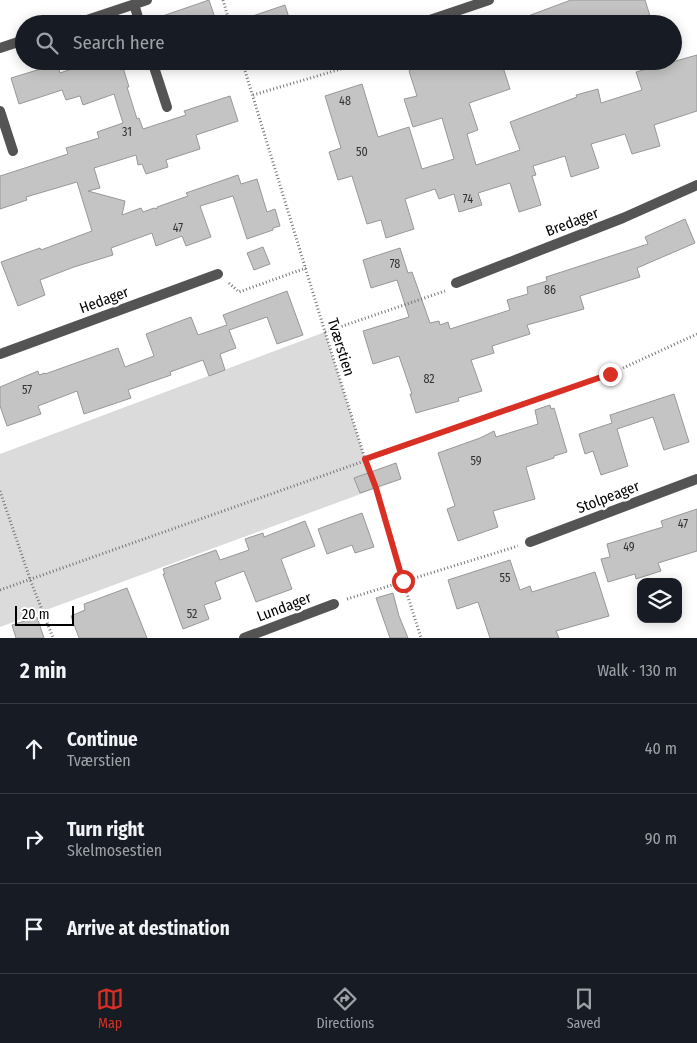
<!DOCTYPE html>
<html lang="en">
<head>
<meta charset="utf-8">
<style>
	:root { --surface:#171b24; --page:#20242c; --text:#f1f3f6; --muted:#9ea1a6; --line:#363941; --accent:#d93025 }
	body { margin:0; font-family:"Fira Sans Condensed",sans-serif; background:var(--page); color:var(--text) }
	.controls { position:absolute; right:15px; bottom:15px; display:grid; overflow:hidden; border-radius:10px; box-shadow:0 2px 12px #0003 }
	.controls button { width:45px; height:45px; display:grid; place-items:center; padding:0; border:0; border-bottom:1px solid var(--line); background:var(--surface); color:var(--text); font:25px sans-serif }
	.scale { position:absolute; left:15px; bottom:12px; width:59px; box-sizing:border-box; padding-left:5px; border:2px solid #000; border-top:0; font-size:14px; line-height:18px; white-space:nowrap; color:#000; -webkit-text-stroke:4px #fff; paint-order:stroke }
	.stop { position:absolute; width:15px; height:15px; margin:-11px; border:4px solid #d93025; border-radius:50%; background:#fff }
	.stop.end { background:#d93025; border-color:#fff; box-shadow:0 1px 5px #0008 }
	.list { margin:0; padding:0; list-style:none }
	h2 { display:flex; justify-content:space-between; align-items:center; height:65px; margin:0; padding:0 20px; font-size:21px }
	h2 small { font-size:16px; font-weight:400; color:var(--muted) }
	.list li { display:grid; grid-template-columns:32px 1fr auto; gap:15px; align-items:center; box-sizing:border-box; height:90px; padding:0 20px; border-top:1px solid var(--line) }
	.list b { display:block; font-size:19px; white-space:nowrap }
	.list p { margin:0; font-size:16px; white-space:nowrap; color:var(--muted) }
	.list em { font-size:16px; font-style:normal; color:var(--muted) }
	.icon { flex:none; width:28px; height:28px; fill:none; stroke:currentColor; stroke-width:2; stroke-linecap:round; stroke-linejoin:round }
	.map { position:relative; flex:none; width:697px; height:638px; overflow:hidden }
	.search { position:absolute; background:var(--surface); box-shadow:0 2px 12px #0003; left:15px; right:15px; top:15px; height:55px; display:flex; align-items:center; gap:12px; box-sizing:border-box; padding:0 18px; border-radius:28px; color:var(--muted); font-size:19px }
	.sheet { height:335px; background:var(--surface) }
	nav { display:flex; justify-content:space-around; align-items:center; box-sizing:border-box; height:70px; border-top:1px solid var(--line); background:var(--surface); font-size:14px; color:var(--muted) }
	nav a { display:grid; justify-items:center; gap:2px }
	nav .on { color:var(--accent) }
	.map>svg:first-child { display:block }
	.green { fill:#dbdbdb }
	.building { fill:#c4c4c4; stroke:#989898 }
	.lines { fill:none; stroke-linecap:round; stroke-linejoin:round }
	.path { stroke:#767676; stroke-width:3; stroke-dasharray:1 2.5; stroke-linecap:butt }
	.minor { stroke:#545454; stroke-width:10 }
	.route { stroke:#d93025; stroke-width:6 }
	.labels { text-anchor:middle; dominant-baseline:central; stroke-width:5; stroke-linejoin:round; paint-order:stroke }
	.number-label { font-size:12px; fill:#313131 }
	.street-label { font-size:15px; fill:#000; stroke:#fff }
</style>
</head>
<body>
<div class="map">
<svg width="697" height="638" viewBox="0 0 697 638">
	<rect width="100%" height="100%" fill="#fff"/>
	<path class="green" d="M325 332 365 459 377 488 0 627V454Z"/>
	<path class="building" d="M209 0 217 24H152L151 20Z
		M571 0H645L650 16 625 24H512V22Z
		M285 5 291 24H238V21Z
		M697 55V111L654 125 660 146 632 154 625 134 591 144 599 168 571 177 565 156 533 166 536 175 532 176 541 205 519 212 510 183 478 193 482 205 459 212 454 194 439 199 435 189 405 199 414 229 386 238 381 220 367 224 352 176 338 180 329 152 341 148 325 96 362 84 378 137 409 127 422 169 454 159 442 118 413 127 404 99 417 96 409 71 411 70 408 61H501L510 89 469 103 478 130 467 134 476 165 520 150 510 122 577 97 576 95 598 89 601 103 642 90 636 72Z
		M95 61H121L129 87H127L137 119 139 118 143 129 186 115 184 111 230 96 238 121 196 135 200 149 166 160 168 167 146 174 142 164 138 165 136 155 94 168 100 188 88 191 125 201 122 215 141 208 143 212 154 208 157 209V207L188 196 186 193 238 175 241 184 257 179 267 212 275 209 280 226 273 228V230L247 239 233 196 200 206 211 237 186 246 182 236 156 246 152 233 111 248 113 255 74 267 40 280 45 295 18 306 1 262 40 248 41 250 92 231 77 182 26 197 27 200 0 209V176L68 154 66 148 99 138 97 132 123 123 114 94 83 105 80 96 66 100 62 90 19 104 11 78 57 64 60 73Z
		M685 219 695 243 637 268 640 277 580 296 584 309 527 325 530 334 492 346 494 353 471 360 482 391 458 398 459 401 416 413 410 394H412L399 356 373 364 363 331 409 317 397 280 371 288 363 260 400 248 408 273 412 272 430 323 439 321 440 325 448 322 450 329 510 310 507 300 528 294 527 287 547 281 546 277 648 244 645 237Z
		M263 247 270 264 254 270 247 253Z
		M287 291 303 335 277 344 267 317 229 330 236 348 220 354 225 370 209 376 203 360 170 372 171 375 128 390 131 398 84 414 77 391 38 406 41 414 7 426 0 406V387L38 371 39 375 45 373V374L118 348 125 367 154 356 146 334 191 317 198 335 227 325 223 315Z
		M674 394 689 442 664 450 653 417 617 429 628 466 601 475 593 451 585 454 579 434 612 423 610 415Z
		M550 405 551 409 554 408 567 452 554 456V458L526 467 535 499 493 511 498 527 458 541 447 509 455 506 438 453 480 438 494 431 496 437 538 424 535 410Z
		M396 463 401 479 360 493 354 478Z
		M697 509V551L658 563 661 571 636 579 635 574 608 582 601 559 610 557 607 544 663 527 661 521Z
		M362 513 374 547 355 553 352 545 327 554 318 529Z
		M305 521 315 546 281 559 292 589 256 602 244 571 215 582 221 599 204 605 209 619 183 629 163 574H165L163 569 216 550 220 560 249 550 245 539 263 533 264 537Z
		M510 560 520 590 530 586 532 592 595 572 609 616 556 631 559 638H490L478 602 457 609 448 580Z
		M127 588 147 638H79L71 616 85 610 84 604Z
		M393 593 399 616 408 638H390L376 598Z
		M37 617 44 638H16L12 625Z"/>
	<g class="lines">
		<path class="path" d="M223 0 230 24
			M242 61 325 332 365 459 377 488 403 581 421 638
			M253 95 368 61
			M229 283 239 292 306 268
			M325 332 445 291
			M0 491 30 579 53 638
			M0 590 610 374 697 334
			M347 599 518 546"/>
		<path class="minor" d="M134 4 140 24
			M75 24 147 0
			M418 24 489 0
			M0 48 24 40
			M152 61 167 107
			M0 111 13 151
			M456 283 623 218 697 185
			M0 354 218 274
			M530 542 697 479
			M244 638 334 604"/>
	</g>
	<g class="lines">
		<path class="route" d="M403 581 376 488 365 459 610 374"/>
	</g>
	<g class="labels">
		<g class="number-label">
			<text x="345" y="101">48</text>
			<text x="127" y="132">31</text>
			<text x="362" y="152">50</text>
			<text x="468" y="199">74</text>
			<text x="178" y="228">47</text>
			<text x="395" y="264">78</text>
			<text x="550" y="290">86</text>
			<text x="429" y="379">82</text>
			<text x="27" y="390">57</text>
			<text x="476" y="461">59</text>
			<text x="683" y="524">47</text>
			<text x="629" y="547">49</text>
			<text x="505" y="578">55</text>
			<text x="192" y="614">52</text>
		</g>
		<g class="street-label">
			<text transform="translate(572 222) rotate(-21)">Bredager</text>
			<text transform="translate(104 300) rotate(-20)">Hedager</text>
			<text transform="translate(341 347) rotate(73)">Tværstien</text>
			<text transform="translate(608 497) rotate(-21)">Stolpeager</text>
			<text transform="translate(284 607) rotate(-21)">Lundager</text>
		</g>
	</g>
</svg>
<div class="controls">
<button><svg class="icon" aria-label="layers" viewBox="0 0 24 24"><path d="M12 4l9 5-9 5-9-5zM3 14l9 5 9-5"/></svg></button>
</div>
<div class="scale">20 m</div>
<div class="stop" style="left:403px;top:581px"></div>
<div class="stop end" style="left:610px;top:374px"></div>
<div class="search"><svg class="icon" aria-label="search" viewBox="0 0 24 24"><circle cx="10" cy="10" r="6"/><path d="M15 15l6 6"/></svg>Search here</div>
</div>
<section class="sheet">
<h2>2 min<small>Walk · 130 m</small></h2>
<ul class="list">
<li><svg class="icon" aria-label="ahead" viewBox="0 0 24 24"><path d="M12 20V5M6 11l6-6 6 6"/></svg><div><b>Continue</b><p>Tværstien</p></div><em>40 m</em></li>
<li><svg class="icon" aria-label="right" viewBox="0 0 24 24"><path d="M7 20v-9h11M14 6l5 5-5 5"/></svg><div><b>Turn right</b><p>Skelmosestien</p></div><em>90 m</em></li>
<li><svg class="icon" aria-label="arrive" viewBox="0 0 24 24"><path d="M6 21V4h12l-3 4 3 4H6"/></svg><div><b>Arrive at destination</b></div></li>
</ul>
</section>
<nav>
<a class="on"><svg class="icon" aria-label="map" viewBox="0 0 24 24"><path d="M3 6l6-2 6 2 6-2v14l-6 2-6-2-6 2zM9 4v14M15 6v14"/></svg>Map</a>
<a><svg class="icon" aria-label="directions" viewBox="0 0 24 24"><path d="M12 3l9 9-9 9-9-9zM9 14v-3h6M13 9l2 2-2 2"/></svg>Directions</a>
<a><svg class="icon" aria-label="saved" viewBox="0 0 24 24"><path d="M7 4h10v16l-5-4-5 4z"/></svg>Saved</a>
</nav>
</body>
</html>
